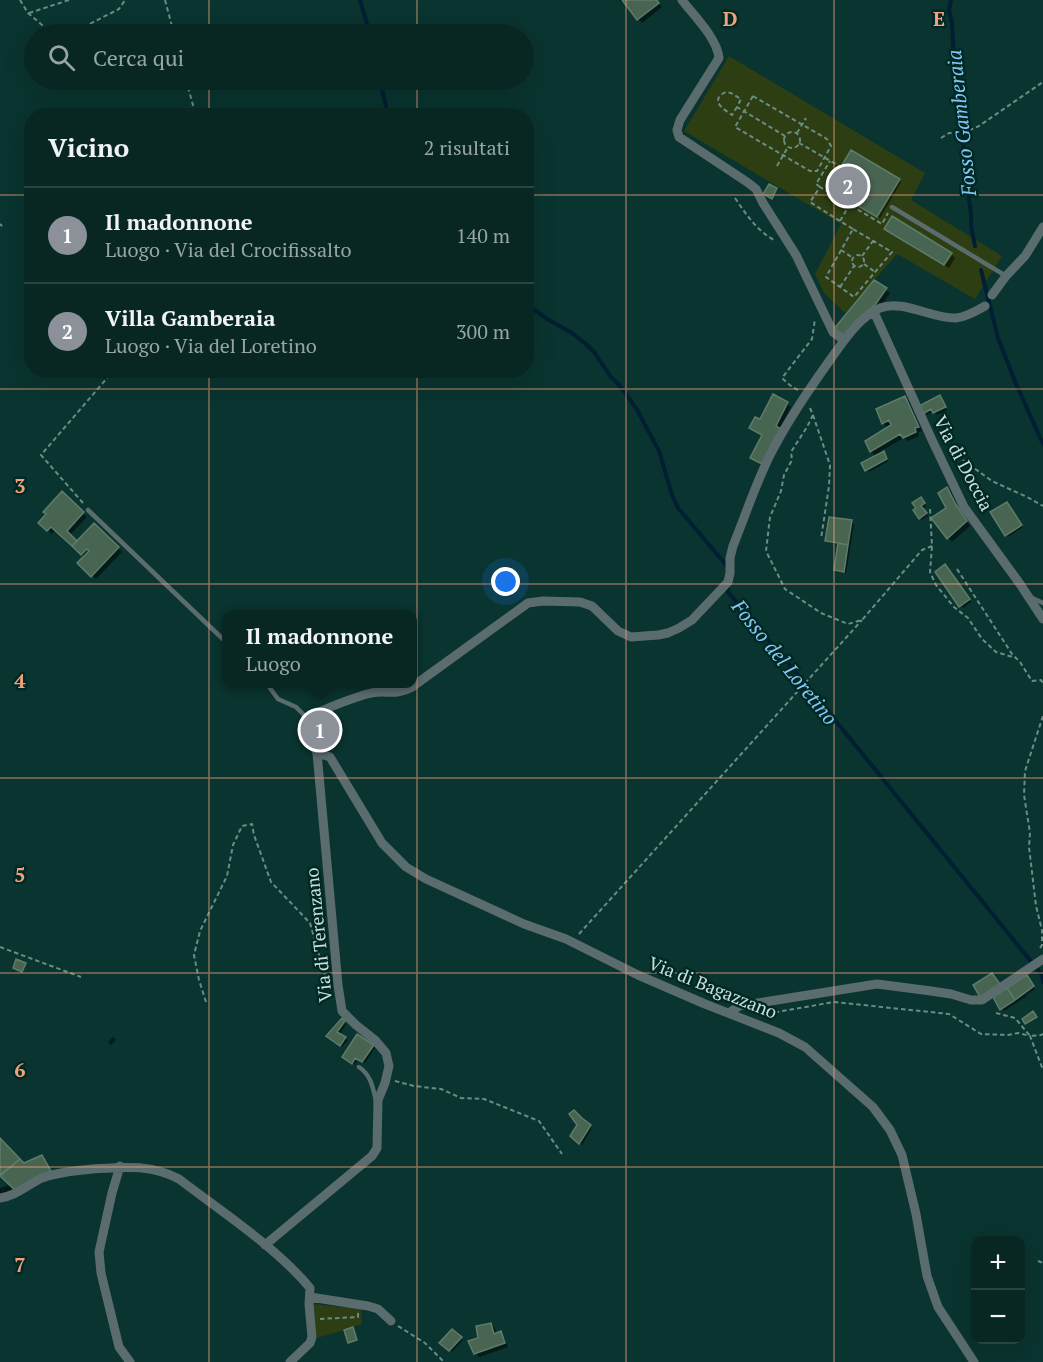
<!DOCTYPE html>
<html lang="it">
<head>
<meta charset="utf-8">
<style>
	:root { --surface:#082723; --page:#163330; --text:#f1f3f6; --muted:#98a5a6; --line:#294441; --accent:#8c9099 }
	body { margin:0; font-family:"PT Serif",serif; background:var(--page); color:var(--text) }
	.controls { position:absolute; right:18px; bottom:18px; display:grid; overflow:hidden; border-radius:12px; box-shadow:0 6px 24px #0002 }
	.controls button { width:54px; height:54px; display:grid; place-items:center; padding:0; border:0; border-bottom:2px solid var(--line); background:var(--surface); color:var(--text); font:30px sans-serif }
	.you { position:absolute; left:506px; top:582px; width:21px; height:21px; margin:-15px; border:4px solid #fff; border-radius:50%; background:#1a73e8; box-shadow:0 0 0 9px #1a73e833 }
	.badge { display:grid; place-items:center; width:39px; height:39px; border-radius:50%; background:var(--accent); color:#fff; font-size:20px; font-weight:700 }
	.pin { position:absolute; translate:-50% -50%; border:3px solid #fff; box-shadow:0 2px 6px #0006 }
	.popup { position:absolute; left:222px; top:610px; width:195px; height:78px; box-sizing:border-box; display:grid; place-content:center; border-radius:12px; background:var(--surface); filter:drop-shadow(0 2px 4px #0005); font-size:20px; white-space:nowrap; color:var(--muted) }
	.popup b { font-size:22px; color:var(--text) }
	.popup::after { content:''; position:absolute; left:50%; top:100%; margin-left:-12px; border:12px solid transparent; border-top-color:var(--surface) }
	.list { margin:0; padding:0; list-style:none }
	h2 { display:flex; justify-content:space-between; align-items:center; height:78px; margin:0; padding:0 24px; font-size:26px }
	h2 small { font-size:20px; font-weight:400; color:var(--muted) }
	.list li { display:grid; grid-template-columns:39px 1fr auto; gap:18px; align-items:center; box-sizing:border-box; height:96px; padding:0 24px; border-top:2px solid var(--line) }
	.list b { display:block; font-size:22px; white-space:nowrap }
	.list p { margin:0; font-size:20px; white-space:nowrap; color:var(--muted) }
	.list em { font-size:20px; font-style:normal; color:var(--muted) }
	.icon { flex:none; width:33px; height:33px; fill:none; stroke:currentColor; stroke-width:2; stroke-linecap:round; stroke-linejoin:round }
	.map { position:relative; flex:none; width:1043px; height:1362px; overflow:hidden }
	.search { position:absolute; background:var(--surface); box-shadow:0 6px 24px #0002; left:24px; top:24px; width:510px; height:66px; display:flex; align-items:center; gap:15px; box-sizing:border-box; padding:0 21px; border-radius:33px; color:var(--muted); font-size:22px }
	.panel { position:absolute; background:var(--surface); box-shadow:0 6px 24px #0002; left:24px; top:108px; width:510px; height:270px; border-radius:24px }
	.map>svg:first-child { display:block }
	.green { fill:#2c3e12 }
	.shadow { fill:#0007 }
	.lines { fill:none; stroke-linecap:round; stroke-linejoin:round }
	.stream { stroke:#001f32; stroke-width:4 }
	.building { fill:#486552; stroke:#5f7c69; stroke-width:1.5 }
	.path { stroke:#6b8b86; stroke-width:2; stroke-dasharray:4.5 3; stroke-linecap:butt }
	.lane { stroke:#5b6c6f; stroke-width:4.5 }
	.street { stroke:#5b6c6f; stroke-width:9 }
	.grid { fill:none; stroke:#f1a17c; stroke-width:1.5; stroke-opacity:0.55 }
	.labels { text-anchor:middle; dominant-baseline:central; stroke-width:5; stroke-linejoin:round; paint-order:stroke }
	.street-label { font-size:18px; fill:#cbe0dc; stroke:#002925 }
	.water-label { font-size:20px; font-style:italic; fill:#86c8f5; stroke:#002925 }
	.grid-label { font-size:20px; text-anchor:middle; font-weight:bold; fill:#f1a17c; stroke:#002925; stroke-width:5; stroke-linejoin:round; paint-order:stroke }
</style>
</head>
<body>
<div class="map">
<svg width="1043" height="1362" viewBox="0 0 1043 1362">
	<rect width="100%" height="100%" fill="#0a342f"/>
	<path class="green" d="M729 56 925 173 911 200 1002 256 975 299 897 254 845 313 824 293 815 274 841 224 684 131Z
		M313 1304 361 1309 362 1324 353 1327 357 1340 348 1343 344 1330 317 1338Z"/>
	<path class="shadow" d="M619 0H656L662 7 642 23 624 0 621 2Z
		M899 180 901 182 880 218 833 190Z
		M890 232 951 254 955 258 949 268Z
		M874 282 890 293 879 309 866 319Z
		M774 396 787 404 791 407 779 430 766 467 756 461 752 458 763 436 751 428 760 421Z
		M905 398 909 402 922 431 918 432 919 436 908 441 904 438 881 451 889 461 869 472 867 470 876 457 871 451 888 428 883 423Z
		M942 399 947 410 937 415 934 411 927 415 925 413Z
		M947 489 951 493 958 508 970 526 952 542 934 519 948 509Z
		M62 493 87 517 69 536 77 543 94 525 122 552 96 579 79 563 85 557 56 530 52 534 40 523Z
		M923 501 926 506 923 509 928 516 922 520 915 511Z
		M1009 506 1023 527 1008 537 1006 535Z
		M851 522 854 524 846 573 838 572 835 569 840 545 829 543 827 541Z
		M947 569 971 602 963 608 937 572Z
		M1029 979 1035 989 1026 995 1027 996 1004 1011 1002 1009Z
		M342 1020 346 1025 339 1035 348 1040 342 1047 330 1038Z
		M113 1037 116 1040 111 1045 108 1042Z
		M373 1046 375 1048 365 1063 358 1059 354 1065 346 1059Z
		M574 1112 592 1128 582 1145 571 1136 579 1125Z
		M8 1185 16 1192 0 1198V1188Z
		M491 1324 495 1328 496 1335 500 1333 504 1337 508 1347 479 1357 475 1353Z
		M452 1331 463 1340 452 1352 441 1343Z"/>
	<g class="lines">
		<path class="stream" d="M360 0 370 34
			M951 0 949 10 952 23 954 60 957 74 956 103 964 124 963 133 964 156 971 215V226L975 246
			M380 80 388 116
			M981 270 998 338 1016 384 1043 444
			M526 304 549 320 572 333 586 344 594 352 611 377 620 386 636 408 659 451 672 495 678 508 727 566
			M728 585V592L809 688 1042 975 1043 982"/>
	</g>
	<path class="building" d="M622 0H657L659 3 637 20Z
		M851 150 900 179 877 217 828 188Z
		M769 184 777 188 772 199 763 194Z
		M892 216 952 253 944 265 884 229Z
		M874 280 887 288 875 305 862 315 843 337 833 330Z
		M773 394 788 402 776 426 781 429 762 464 750 458 762 435 749 428 755 417 760 419Z
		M940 395 946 407 933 413 931 409 923 414 919 406Z
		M905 396 919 427 915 428 916 432 903 438 900 434 870 452 865 441 891 425 889 420 882 424 876 409Z
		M884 451 887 459 865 471 861 463Z
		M947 487 955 503 967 521 947 539 931 518 946 508 938 493Z
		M62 491 84 512 67 531 77 541 72 546 51 527 47 531 38 523 46 514 43 512Z
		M921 497 925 503 921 506 927 513 919 519 913 510 916 508 912 503Z
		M1007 502 1022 525 1005 536 990 512Z
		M829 517 852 520 848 545 825 541Z
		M94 523 119 547 91 577 77 563 89 551 87 549 81 555 72 546Z
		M838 543 848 545 844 572 834 570Z
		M945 564 970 599 959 607 935 572Z
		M16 959 26 963 22 972 13 968Z
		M992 973 1000 984 980 997 973 985Z
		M1027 975 1034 986 1015 1000 1007 988Z
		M1007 988 1015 1000 1000 1010 993 997Z
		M1033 1011 1037 1017 1025 1024 1022 1019Z
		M342 1018 345 1021 337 1032 346 1037 340 1046 326 1036Z
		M357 1034 374 1045 362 1062 355 1058 352 1064 342 1057Z
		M574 1110 582 1118 591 1125 579 1144 570 1136 577 1125 569 1114Z
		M0 1138 20 1159 0 1175Z
		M42 1155 51 1171 15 1190 0 1176 20 1159 24 1163Z
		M491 1323 494 1334 501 1331 505 1343 474 1354 468 1341 478 1338 476 1326Z
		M353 1327 357 1340 348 1343 344 1330Z
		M452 1329 462 1337 449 1351 439 1343Z"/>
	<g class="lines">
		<path class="path" d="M20 0 28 13 48 30 63 34
			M165 0 174 34
			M29 13 69 0
			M70 34 119 9 125 0
			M186 80 196 116
			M753 96 827 139 831 146 817 171H810L735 127Z
			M737 107 732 115C723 109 709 100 726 92L731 93 741 99 737 107 785 136
			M784 140a8 8 0 1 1 16 0a8 8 0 1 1-16 0Z
			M797 133 806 118
			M941 138 949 133H963L979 126 1043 82
			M799 143 841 167
			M777 166 788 147
			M820 187 816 184 830 161
			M735 198C746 214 756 230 774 240
			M850 204 840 221 853 229
			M840 221 810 202 820 187 882 224 888 213
			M0 224 2 226
			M853 229 892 252 854 297 826 277Z
			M841 250 853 258
			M852 261a6 6 0 1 1 12 0a6 6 0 1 1-12 0Z
			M862 256 873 241
			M864 264 875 272
			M840 287 854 266
			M798 390 791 386 782 378 812 339 815 319
			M810 408 813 415 807 427 791 452 792 460 784 475 781 491 770 517 766 551 785 589 821 613 848 624 862 620 922 550 932 546
			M813 415 830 465 829 486 821 539
			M950 453H953L992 481 1027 497 1043 506
			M83 503 41 455 114 370
			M930 509 932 546 930 572 936 585 954 607 968 618 982 639 996 652 1016 658
			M957 569 1012 654 1020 662 1032 681 1041 680 1043 684
			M579 934 862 620
			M0 947 81 977
			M1040 948 1042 945V930L1036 906 1029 847 1030 833 1024 795 1025 771 1043 716
			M206 1002 199 980 194 955 200 931 227 876 233 845 242 826 252 824 254 835 271 882 310 923 327 983
			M996 1013 1015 1018 1030 1036 1041 1035 1043 1034
			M760 1015 834 1002 949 1014 981 1034 1008 1035 1018 1033 1030 1036 1043 1070
			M395 1081 414 1086 441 1089 461 1098 484 1099 539 1121 562 1154
			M1038 1261 1043 1263
			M320 1319 358 1317V1313
			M398 1326 425 1343 444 1362"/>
		<path class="lane" d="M892 207 1006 276
			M88 510 227 643
			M1030 597 1043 603
			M267 684 278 699 296 707 309 720
			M359 1067C371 1075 373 1088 376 1101"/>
		<path class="street" d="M682 0C694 16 717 38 719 58L680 120 677 130 679 137 747 182 756 189 763 203 796 255 833 332 844 340
			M992 295 1006 276 1025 256 1043 227
			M874 312 932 440 964 507 1020 584 1043 619
			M317 753 330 757 382 843 406 867 426 879 524 924 566 939 638 975 705 1004 779 1033 805 1047 873 1107 890 1130 902 1155 916 1214 927 1276 938 1307 974 1362
			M729 1013 739 1006 877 984 931 991 951 994 971 1000H982L1043 959
			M120 1166 112 1193 99 1252 101 1273 119 1347 130 1362
			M0 1198C16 1196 27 1185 42 1178 58 1172 76 1171 92 1169 124 1167 150 1164 179 1179 222 1212 276 1247 310 1288L309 1304 312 1337 310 1343 290 1362
			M265 1245 372 1156 377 1148 378 1100 385 1083 389 1066 386 1053 375 1040 356 1025 342 1011 338 985 317 753 306 727C307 724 309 720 311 718 318 710 359 696 371 693 387 690 396 696 412 687L528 603 543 601 580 602 592 606 618 631 631 637 658 635 668 633 679 628 692 620 728 582 730 573V558L733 546C745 516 755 486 769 457 786 423 807 392 830 360 843 342 858 318 880 308 902 299 933 319 956 318 967 317 976 311 985 306
			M310 1297 368 1306 378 1309 391 1321"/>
	</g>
	<path class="grid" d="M209 0V34M417 0V34M626 0V1362M834 0V1362M209 80V116M417 80V116M0 195H32M526 195H1043M209 370V1362M417 370V1362M0 389H1043M0 584H1043M0 778H1043M0 973H1043M0 1167H1043"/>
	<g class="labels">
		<g class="street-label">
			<text transform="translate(964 463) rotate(62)">Via di Doccia</text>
			<text transform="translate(318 935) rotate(-96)">Via di Terenzano</text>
			<text transform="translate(713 987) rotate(22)">Via di Bagazzano</text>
		</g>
		<g class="water-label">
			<text transform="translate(961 123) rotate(-96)">Fosso Gamberaia</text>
			<text transform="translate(785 662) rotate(51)">Fosso del Loretino</text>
		</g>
	</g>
	<g class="grid-label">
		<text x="730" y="26">D</text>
		<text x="939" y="26">E</text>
		<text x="20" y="493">3</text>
		<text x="20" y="688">4</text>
		<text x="20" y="882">5</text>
		<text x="20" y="1077">6</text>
		<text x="20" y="1272">7</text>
	</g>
</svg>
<div class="controls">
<button>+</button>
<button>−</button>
</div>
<div class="you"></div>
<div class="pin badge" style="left:320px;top:730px">1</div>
<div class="popup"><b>Il madonnone</b>Luogo</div>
<div class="pin badge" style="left:848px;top:186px">2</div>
<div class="search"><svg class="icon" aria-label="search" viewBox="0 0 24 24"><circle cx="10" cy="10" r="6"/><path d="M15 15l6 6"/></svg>Cerca qui</div>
<section class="panel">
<h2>Vicino<small>2 risultati</small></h2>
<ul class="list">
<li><span class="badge">1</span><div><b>Il madonnone</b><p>Luogo · Via del Crocifissalto</p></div><em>140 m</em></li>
<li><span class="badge">2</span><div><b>Villa Gamberaia</b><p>Luogo · Via del Loretino</p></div><em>300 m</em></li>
</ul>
</section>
</div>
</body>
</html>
